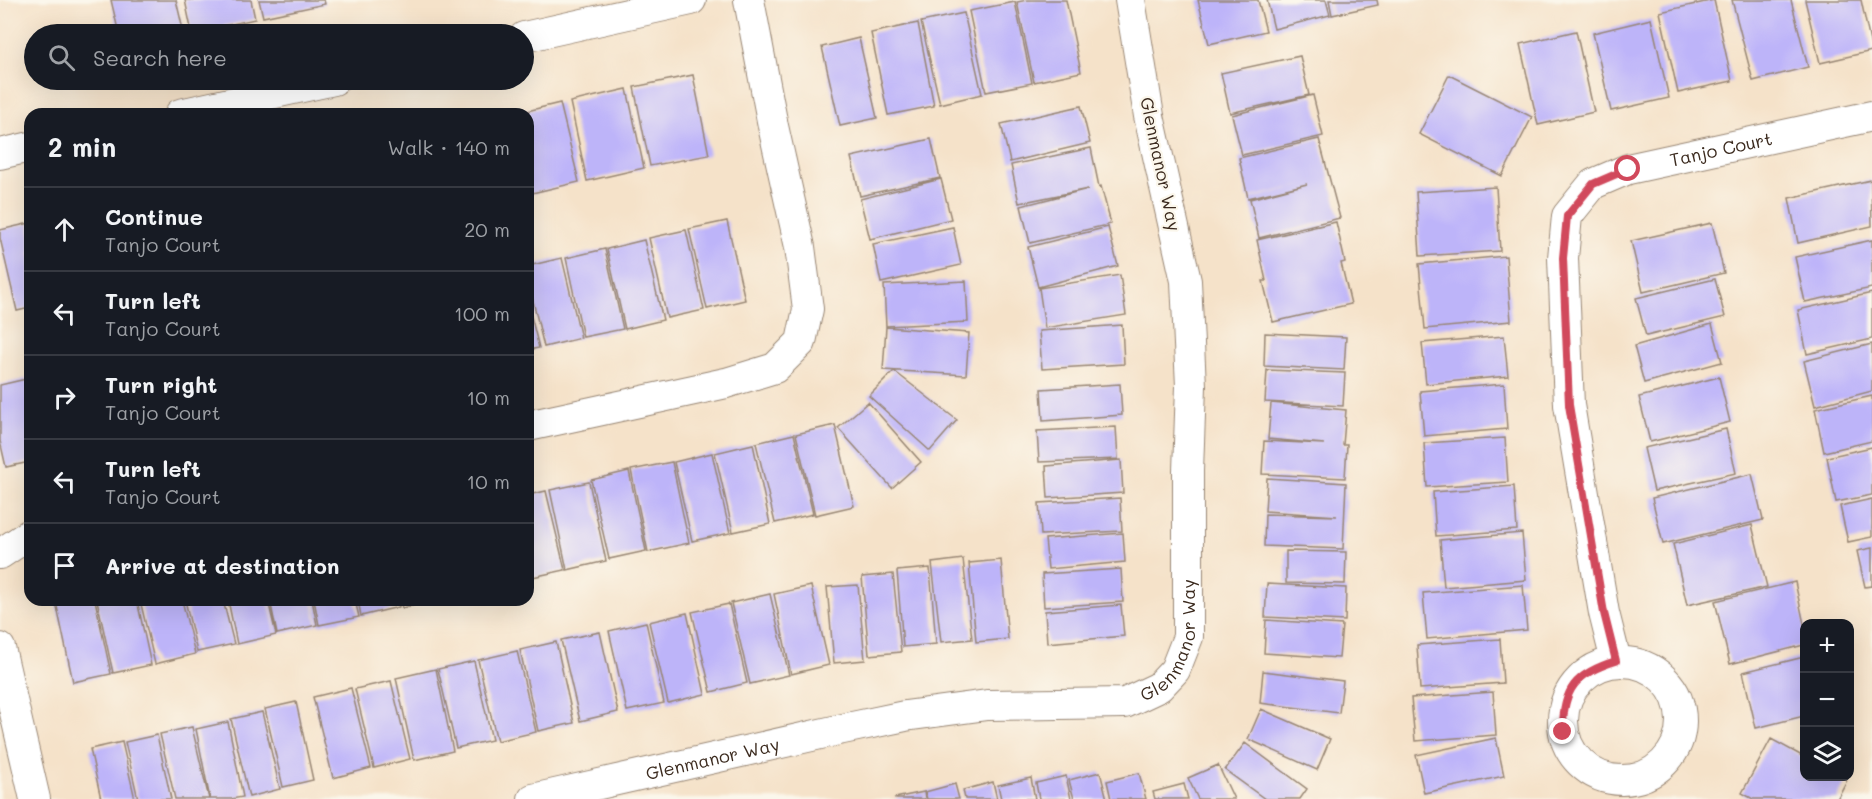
<!DOCTYPE html>
<html lang="en">
<head>
<meta charset="utf-8">
<style>
	:root { --surface:#171b24; --page:#20242c; --text:#f1f3f6; --muted:#9ea1a6; --line:#363941 }
	body { margin:0; font-family:Mali,sans-serif; background:var(--page); color:var(--text) }
	.controls { position:absolute; right:18px; bottom:18px; display:grid; overflow:hidden; border-radius:12px; box-shadow:0 6px 24px #0002 }
	.controls button { width:54px; height:54px; display:grid; place-items:center; padding:0; border:0; border-bottom:2px solid var(--line); background:var(--surface); color:var(--text); font:30px sans-serif }
	.stop { position:absolute; width:18px; height:18px; margin:-14px; border:4px solid #d1495b; border-radius:50%; background:#fff }
	.stop.end { background:#d1495b; border-color:#fff; box-shadow:0 2px 6px #0008 }
	.list { margin:0; padding:0; list-style:none }
	h2 { display:flex; justify-content:space-between; align-items:center; height:78px; margin:0; padding:0 24px; font-size:26px }
	h2 small { font-size:20px; font-weight:400; color:var(--muted) }
	.list li { display:grid; grid-template-columns:39px 1fr auto; gap:18px; align-items:center; box-sizing:border-box; height:84px; padding:0 24px; border-top:2px solid var(--line) }
	.list b { display:block; font-size:22px; white-space:nowrap }
	.list p { margin:0; font-size:20px; white-space:nowrap; color:var(--muted) }
	.list em { font-size:20px; font-style:normal; color:var(--muted) }
	.icon { flex:none; width:33px; height:33px; fill:none; stroke:currentColor; stroke-width:2; stroke-linecap:round; stroke-linejoin:round }
	.map { position:relative; flex:none; width:1872px; height:799px; overflow:hidden }
	.search { position:absolute; background:var(--surface); box-shadow:0 6px 24px #0002; left:24px; top:24px; width:510px; height:66px; display:flex; align-items:center; gap:15px; box-sizing:border-box; padding:0 21px; border-radius:33px; color:var(--muted); font-size:22px }
	.panel { position:absolute; background:var(--surface); box-shadow:0 6px 24px #0002; left:24px; top:108px; width:510px; height:498px; border-radius:18px }
	.map>svg:first-child { display:block }
	.building { fill:#bdb4f9 }
	.lines { fill:none; stroke-linecap:round; stroke-linejoin:round }
	.street-casing { stroke:#988674; stroke-width:32 }
	.street { stroke:#fff; stroke-width:30 }
	.route { stroke:#d1495b; stroke-width:8 }
	.labels { text-anchor:middle; dominant-baseline:central; stroke-width:4.5; stroke-linejoin:round; paint-order:stroke }
	.street-label { font-size:18px; fill:#3b2a1e; stroke:#fbf7ec }
</style>
</head>
<body>
<div class="map">
<svg width="1872" height="799" viewBox="0 0 1872 799">
	<rect width="100%" height="100%" fill="#fbf7ec"/>
	<filter id="ink" filterUnits="userSpaceOnUse"><feTurbulence type="fractalNoise" baseFrequency=".0167" numOctaves="2"/><feDisplacementMap in="SourceGraphic" scale="12" xChannelSelector="R" yChannelSelector="G"/><feConvolveMatrix kernelMatrix="1 2 1 2 8 2 1 2 1" color-interpolation-filters="sRGB"/></filter>
	<filter id="wash" filterUnits="userSpaceOnUse"><feTurbulence type="fractalNoise" baseFrequency=".008" numOctaves="4" result="noise"/><feDisplacementMap in="SourceGraphic" scale="24" xChannelSelector="R" yChannelSelector="G"/><feGaussianBlur stdDeviation="1.35" result="paint"/><feColorMatrix in="noise" values="0 0 0 0 0 0 0 0 0 0 0 0 0 0 0 0 0 1.4 0 .05"/><feComposite in="paint" operator="in"/></filter>
	<g filter="url(#wash)">
		<rect width="100%" height="100%" fill="#f5e2c9"/>
		<g id="blocks">
			<path class="building" d="M111 0H176L184 34H119Z
				M185 0H251L255 19 192 33Z
				M259 0H324L325 4 263 17Z
				M1027 0H1066L1081 72 1034 82 1017 2Z
				M1198 0H1258L1266 31 1209 44Z
				M1267 0H1326L1330 15 1274 29Z
				M1329 0H1377L1378 5 1332 15Z
				M1714 0 1732 81 1678 93 1660 12Z
				M1732 0H1791L1808 67 1753 81Z
				M1805 0H1861L1872 51 1820 63Z
				M1015 2 1032 83 986 92 969 11Z
				M964 13 982 94 940 104 921 22Z
				M1651 19 1669 98 1611 111 1593 33Z
				M918 23 934 106 888 115 871 33Z
				M1576 31 1594 112 1538 125 1520 44Z
				M859 38 877 118 840 126 822 47Z
				M1300 56 1309 95 1230 113 1221 73Z
				M693 75 709 155 650 166 634 87Z
				M1449 75 1532 117 1502 176 1419 134Z
				M627 89 644 168 587 181 570 102Z
				M1313 95 1323 136 1242 155 1232 115Z
				M560 103 579 182 528 194V114L519 113Z
				M1081 106 1090 143 1010 162 1001 124Z
				M931 139 940 178 860 196 851 157Z
				M1319 139 1340 218 1259 238 1250 199 1307 184 1248 198 1239 158Z
				M1091 148 1099 187 1101 186 1111 224 1030 243 1021 206 1088 189 1019 203 1011 165Z
				M941 179 951 219 870 239 860 199Z
				M1871 180 1872 226 1798 243 1789 198Z
				M1496 187 1500 251 1420 256 1416 192Z
				M727 221 745 300 707 309 689 229Z
				M1336 222 1345 262 1341 263 1351 304 1273 322 1263 281H1266L1257 240Z
				M30 223V308L17 311 0 238V230Z
				M1712 223 1724 273 1643 292 1631 241Z
				M953 227 961 265 881 283 873 244Z
				M1108 227 1118 266 1038 287 1028 247Z
				M686 230 704 310 667 318 649 238Z
				M644 240 663 320 625 329 607 249Z
				M1872 240V288L1805 302 1795 257Z
				M605 249 623 329 583 337 566 258Z
				M1506 256 1511 321 1425 329 1419 264Z
				M562 258 581 338 544 347 528 280V266Z
				M1120 275 1126 315 1045 328 1039 288Z
				M1715 279 1725 317 1646 336 1636 298Z
				M966 281 968 322 886 326 884 285Z
				M1872 293V339L1807 354 1798 310Z
				M528 304 539 348 528 350Z
				M1712 324 1722 362 1644 383 1634 346Z
				M1122 325 1124 364 1042 369 1039 331Z
				M886 327 969 333 966 375 883 370Z
				M1265 333 1346 337 1344 370 1264 366Z
				M1504 336 1508 376 1426 384 1422 343Z
				M1872 344V391L1815 406 1804 361Z
				M1267 370 1345 373 1343 406 1265 402Z
				M894 371 957 420 930 451 869 396Z
				M1719 377 1730 422 1650 442 1639 397Z
				M26 379 30 394V462L6 467 0 441V385Z
				M1120 384 1122 415 1043 421 1041 389Z
				M1504 384 1507 429 1424 436 1420 391Z
				M1872 396V441L1824 452 1815 409Z
				M868 402 921 462 892 488 838 428Z
				M1271 403 1346 410 1343 445H1347L1345 478 1262 474 1264 441 1324 444 1268 439Z
				M835 425 854 506 815 515 796 434Z
				M1116 427 1118 459 1039 462 1037 431Z
				M1726 429 1736 473 1654 491 1644 448Z
				M794 434 813 514 775 523 756 443Z
				M1505 438 1508 482 1427 487 1424 443Z
				M753 444 770 524 733 532 715 453Z
				M1872 447V495L1836 502 1827 457Z
				M712 453 730 533 692 541 674 462Z
				M1121 460 1123 493 1048 498 1046 466Z
				M672 462 689 543 648 552 631 470Z
				M629 471 646 551 609 559 591 480Z
				M1752 474 1763 520 1663 544 1652 498Z
				M1267 478 1346 483 1343 549 1264 546 1265 514 1337 516 1265 511Z
				M589 482 606 561 567 570 550 490Z
				M1514 486 1517 530 1436 536 1433 492Z
				M546 491 565 570 528 578V495Z
				M1120 498 1122 531 1041 535 1039 503Z
				M1872 499V537L1848 542 1840 506Z
				M1752 525 1767 587 1687 605 1673 544Z
				M1123 533 1125 562 1048 569 1045 539Z
				M1522 533 1526 580 1444 587 1440 540Z
				M1872 548V586L1865 587 1857 551Z
				M1286 551 1346 552 1345 584 1286 583Z
				M963 559 972 639 941 642 932 563Z
				M1001 560 1008 639 976 642 969 563Z
				M930 568 936 644 903 647 897 571Z
				M1121 569 1123 602 1044 607 1042 574Z
				M893 574 901 652 869 655 862 577Z
				M1795 582 1804 624V645L1730 664 1715 601Z
				M1267 584 1346 588 1345 621 1265 617Z
				M858 585 865 660 834 663 827 587Z
				M1523 585 1527 630 1427 639 1423 593Z
				M811 586 829 665 791 674 774 594Z
				M770 594 789 675 750 684 731 603Z
				M65 600H95L111 674 73 682 56 602Z
				M97 600H137L151 665 113 673Z
				M140 600H182L195 654 155 664Z
				M185 600H223L234 644 197 652Z
				M228 600H268L276 635 237 644Z
				M270 600H312L317 625 277 634Z
				M314 600H355L359 617 319 625Z
				M358 600H398L399 607 361 616Z
				M400 600H433V601L402 608Z
				M729 604 747 683 711 692 692 612Z
				M1121 605 1124 636 1047 643 1045 611Z
				M687 613 705 694 668 703 649 622Z
				M1266 620 1342 625 1339 658 1264 653Z
				M646 622 664 703 627 711 609 631Z
				M600 632 618 712 580 721 561 640Z
				M1500 639 1503 683 1420 689 1417 645Z
				M556 642 574 723 538 731 520 650Z
				M517 651 536 732 497 741 478 660Z
				M1804 657V716L1756 728 1743 672Z
				M474 661 492 740 456 748 438 669Z
				M436 669 453 751 414 760 396 678Z
				M1263 671 1343 681 1339 713 1260 703Z
				M391 681 410 759 374 768 355 689Z
				M351 688 371 768 333 778 313 697Z
				M1493 692 1496 735 1415 741 1411 698Z
				M296 702 313 780 283 787 265 709Z
				M1261 709 1330 739 1317 770 1248 739Z
				M262 712 280 789 249 797 231 719Z
				M228 722 243 797 231 799H210L196 729Z
				M192 727 209 799H175L160 734Z
				M157 735 171 799H138L125 742Z
				M1496 738 1504 776 1424 793 1416 755Z
				M1771 739 1804 757V776H1841L1847 780 1837 799H1753L1742 793Z
				M122 742 135 799H101L90 749Z
				M1245 743 1307 789 1300 799H1265L1225 770Z
				M1218 765 1234 799H1198L1188 778Z
				M1100 772 1107 799H1074L1069 780Z
				M1139 773 1146 799H1111L1107 781Z
				M1066 776 1071 799H1039L1036 783Z
				M1031 778 1035 799H1001L998 785Z
				M993 782 997 799H965L963 790Z
				M955 784 959 799H927L925 792Z
				M1184 784 1188 799H1155L1153 792Z
				M924 792 925 799H896L895 798Z"/>
		</g>
	</g>
	<g filter="url(#ink)">
		<use href="#blocks" fill-opacity="0" stroke="#988674" stroke-width="1.5"/>
		<g class="lines">
			<defs>
				<g id="street">
					<path d="M524 37 691 0"/>
					<path d="M180 114 334 80"/>
					<path d="M0 154 30 147"/>
					<path d="M528 426 726 383 775 368 801 342 808 309 800 247 773 126 749 0"/>
					<path d="M0 554 30 534"/>
					<path d="M0 648 35 799"/>
					<path id="s1" d="M1616 661 1604 613 1569 405 1563 258 1567 216 1593 184 1628 169 1872 116"/>
					<circle cx="1622" cy="721" r="59"/>
					<path id="s2" d="M533 799 838 730 905 716 987 705 1125 703 1159 687 1175 670 1188 637V471L1191 386 1186 281 1149 116 1130 0"/>
				</g>
			</defs>
			<use href="#street" class="street-casing"/>
			<use href="#street" class="street"/>
		</g>
	</g>
	<g class="lines" filter="url(#ink)">
		<path class="route" d="M1563 732C1562 689 1576 673 1616 661L1604 613 1569 405 1563 258 1567 216 1593 184 1628 169"/>
	</g>
	<g class="labels">
		<g class="street-label">
			<text stroke="none"><textPath href="#s1" startOffset="624">Tanjo Court</textPath></text>
			<text transform="translate(1161 164) rotate(78)">Glenmanor Way</text>
			<text stroke="none"><textPath href="#s2" startOffset="688">Glenmanor Way</textPath></text>
			<text stroke="none"><textPath href="#s2" startOffset="184">Glenmanor Way</textPath></text>
		</g>
	</g>
</svg>
<div class="controls">
<button>+</button>
<button>−</button>
<button><svg class="icon" aria-label="layers" viewBox="0 0 24 24"><path d="M12 4l9 5-9 5-9-5zM3 14l9 5 9-5"/></svg></button>
</div>
<div class="stop" style="left:1628px;top:169px"></div>
<div class="stop end" style="left:1563px;top:732px"></div>
<div class="search"><svg class="icon" aria-label="search" viewBox="0 0 24 24"><circle cx="10" cy="10" r="6"/><path d="M15 15l6 6"/></svg>Search here</div>
<section class="panel">
<h2>2 min<small>Walk · 140 m</small></h2>
<ul class="list">
<li><svg class="icon" aria-label="ahead" viewBox="0 0 24 24"><path d="M12 20V5M6 11l6-6 6 6"/></svg><div><b>Continue</b><p>Tanjo Court</p></div><em>20 m</em></li>
<li><svg class="icon" aria-label="left" viewBox="0 0 24 24"><path d="M17 20v-9H6M10 6l-5 5 5 5"/></svg><div><b>Turn left</b><p>Tanjo Court</p></div><em>100 m</em></li>
<li><svg class="icon" aria-label="right" viewBox="0 0 24 24"><path d="M7 20v-9h11M14 6l5 5-5 5"/></svg><div><b>Turn right</b><p>Tanjo Court</p></div><em>10 m</em></li>
<li><svg class="icon" aria-label="left" viewBox="0 0 24 24"><path d="M17 20v-9H6M10 6l-5 5 5 5"/></svg><div><b>Turn left</b><p>Tanjo Court</p></div><em>10 m</em></li>
<li><svg class="icon" aria-label="arrive" viewBox="0 0 24 24"><path d="M6 21V4h12l-3 4 3 4H6"/></svg><div><b>Arrive at destination</b></div></li>
</ul>
</section>
</div>
</body>
</html>
